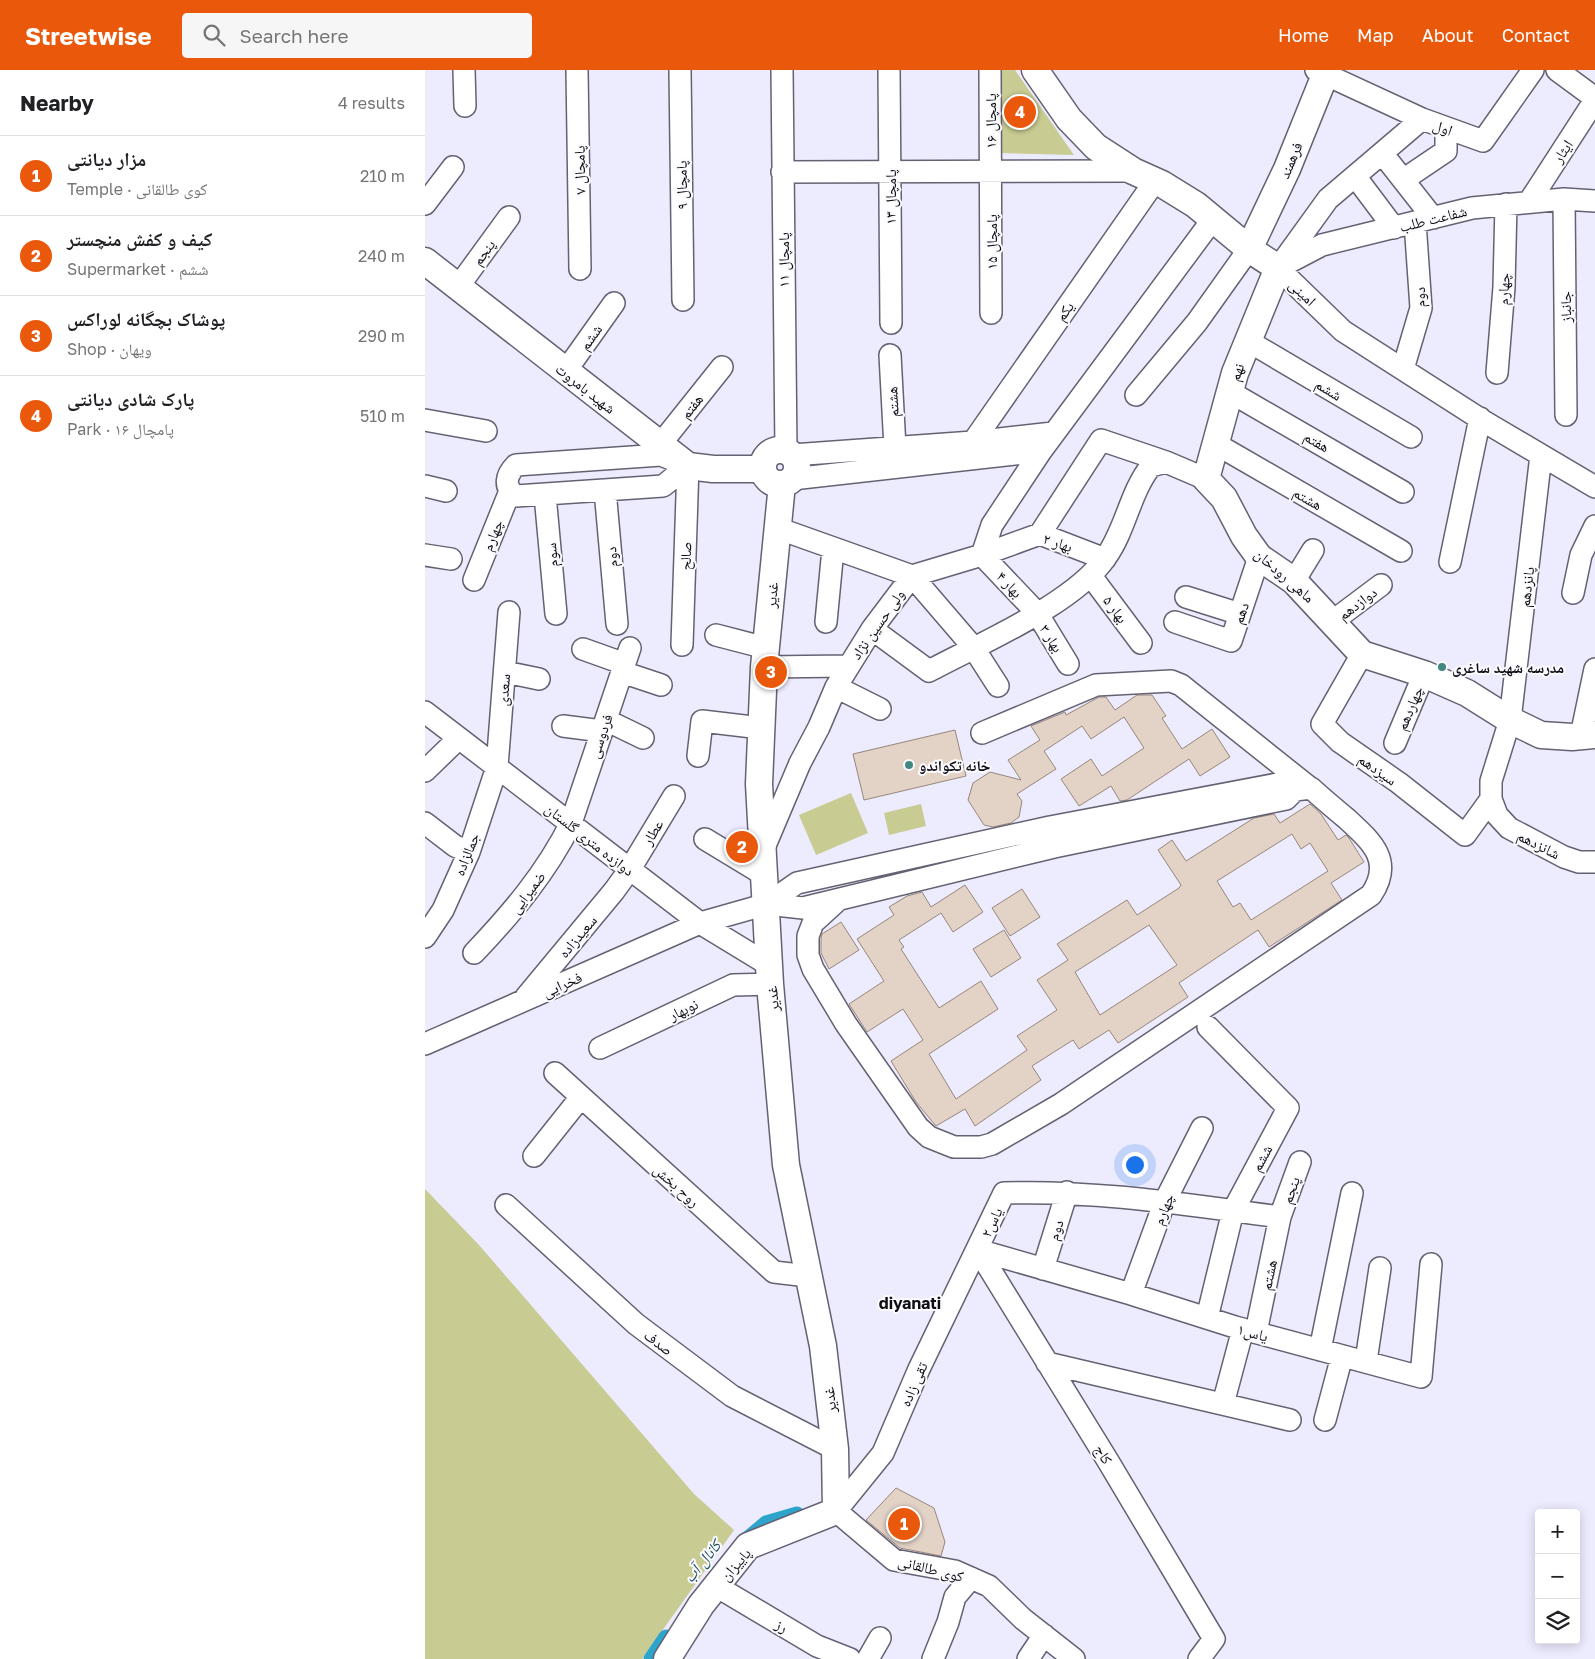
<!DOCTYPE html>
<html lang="en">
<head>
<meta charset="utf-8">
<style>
	:root { --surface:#fff; --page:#f6f6f6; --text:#202124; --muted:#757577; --line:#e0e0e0; --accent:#ea580c }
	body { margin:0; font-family:"Golos Text","Noto Naskh Arabic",sans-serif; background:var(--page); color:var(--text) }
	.controls { position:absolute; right:15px; bottom:15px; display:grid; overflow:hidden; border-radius:5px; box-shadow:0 2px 12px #0003 }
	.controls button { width:45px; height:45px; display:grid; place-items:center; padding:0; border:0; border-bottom:1px solid var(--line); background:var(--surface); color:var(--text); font:25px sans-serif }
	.you { position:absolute; left:709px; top:1094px; width:18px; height:18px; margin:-12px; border:4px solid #fff; border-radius:50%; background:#1a73e8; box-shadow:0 0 0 8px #1a73e833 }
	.badge { display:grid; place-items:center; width:32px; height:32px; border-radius:50%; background:var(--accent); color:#fff; font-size:16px; font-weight:700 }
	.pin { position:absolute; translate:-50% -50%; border:2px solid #fff; box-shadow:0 1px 5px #0006 }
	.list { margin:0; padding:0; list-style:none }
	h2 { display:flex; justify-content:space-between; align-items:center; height:65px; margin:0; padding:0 20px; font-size:21px }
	h2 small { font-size:16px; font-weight:400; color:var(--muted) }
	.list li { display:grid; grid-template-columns:32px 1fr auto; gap:15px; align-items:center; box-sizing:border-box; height:80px; padding:0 20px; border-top:1px solid var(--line) }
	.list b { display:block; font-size:19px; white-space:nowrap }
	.list p { margin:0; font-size:16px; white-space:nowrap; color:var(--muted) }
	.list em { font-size:16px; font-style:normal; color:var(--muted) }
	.icon { flex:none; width:28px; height:28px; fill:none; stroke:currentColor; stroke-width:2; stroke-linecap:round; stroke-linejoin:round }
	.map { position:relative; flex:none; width:1170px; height:1589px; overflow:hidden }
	header { display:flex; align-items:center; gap:30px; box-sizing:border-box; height:70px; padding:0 25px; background:var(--accent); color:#fff }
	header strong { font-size:24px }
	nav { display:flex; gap:28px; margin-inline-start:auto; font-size:18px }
	.search { width:350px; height:45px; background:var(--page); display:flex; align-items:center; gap:12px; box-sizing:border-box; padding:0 18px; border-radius:5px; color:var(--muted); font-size:19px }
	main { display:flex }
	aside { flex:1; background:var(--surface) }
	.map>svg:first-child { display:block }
	.green { fill:#c8cb92 }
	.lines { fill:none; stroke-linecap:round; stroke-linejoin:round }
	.canal { stroke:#2ca4cb; stroke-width:15 }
	.building { fill:#e3d2c6; stroke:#97877b; fill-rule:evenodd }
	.minor-casing { stroke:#646272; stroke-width:24 }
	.major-casing { stroke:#646272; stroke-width:29 }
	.minor { stroke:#fff; stroke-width:21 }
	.major { stroke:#fff; stroke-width:26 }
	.poi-dot { fill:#418883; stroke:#fbfbfe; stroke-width:2 }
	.labels { text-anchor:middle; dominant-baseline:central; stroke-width:4; stroke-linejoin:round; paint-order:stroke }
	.street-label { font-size:15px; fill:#0f0e15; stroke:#fbfbfe }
	.poi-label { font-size:15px; font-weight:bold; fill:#0f0e15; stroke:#fbfbfe; text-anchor:start }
	.neighbourhood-label { font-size:16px; font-weight:bold; fill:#0f0e15; stroke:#fbfbfe }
	.water-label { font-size:16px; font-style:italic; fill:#205061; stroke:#fbfbfe }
</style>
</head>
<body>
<header>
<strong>Streetwise</strong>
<div class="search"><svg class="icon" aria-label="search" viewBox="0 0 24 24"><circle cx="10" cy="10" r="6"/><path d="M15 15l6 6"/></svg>Search here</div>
<nav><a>Home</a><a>Map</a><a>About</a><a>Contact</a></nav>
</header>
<main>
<aside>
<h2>Nearby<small>4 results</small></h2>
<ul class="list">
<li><span class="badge">1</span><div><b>مزار دیانتی</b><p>Temple · کوی طالقانی</p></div><em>210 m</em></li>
<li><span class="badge">2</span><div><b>کیف و کفش منچستر</b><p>Supermarket · ششم</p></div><em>240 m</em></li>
<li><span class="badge">3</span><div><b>پوشاک بچگانه لوراکس</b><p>Shop · ویهان</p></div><em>290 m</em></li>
<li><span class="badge">4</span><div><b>پارک شادی دیانتی</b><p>Park · پامچال ۱۶</p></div><em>510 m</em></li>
</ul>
</aside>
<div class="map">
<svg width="1170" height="1589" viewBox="0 0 1170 1589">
	<rect width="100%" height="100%" fill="#edebfe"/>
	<path class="green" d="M570 0H590L649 85 571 83Z
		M426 723 443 763 391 785 374 745Z
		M496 734 501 756 464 765 459 743Z
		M0 1119 54 1175 269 1424 309 1460 217 1589H0Z"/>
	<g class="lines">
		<path class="canal" d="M322 1469 341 1453 372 1444
			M226 1589 241 1567"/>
	</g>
	<path class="building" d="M712 625H727L741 646 737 648 757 679 787 659 805 687 775 706 764 689 702 730 695 731 686 716 654 736 636 709 666 689 677 706 719 678 699 647 666 669 657 656 619 681 631 699 592 724 597 731 594 747 586 753 568 757 559 755 543 730 548 713 565 702 596 710 583 690 615 670 606 656 640 642 641 645 674 627H681L690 640Z
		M530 660 541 706 439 730 428 684Z
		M885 734 896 744 913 770 921 765 924 768 939 792 906 813 917 830 844 877 833 860 754 913 763 927 693 973 684 960 654 979 648 970 607 996 616 1010 550 1056 540 1039 511 1056 491 1032 466 991 498 970 478 939 442 962 424 934 459 911 432 869 469 845 464 837 482 826 497 822 506 837 540 815 558 842 528 862 516 843 474 870 479 877 476 879 514 938 556 911 573 939 504 984 531 1029 602 980 592 966 632 940 612 910 643 890 632 874 702 830 712 845 754 818 756 815 733 780 747 770 761 791 829 748 849 744 855 753ZM867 764 876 779 885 773 903 801 826 850 815 833 808 837 792 811ZM724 855 752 895 675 945 650 902Z
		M597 819 615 847 585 866 567 838Z
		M416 852 434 880 404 899 396 883V868L397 864Z
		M579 860 596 888 566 907 548 879Z
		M471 1418 509 1438 520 1472 516 1486 475 1478 441 1450Z"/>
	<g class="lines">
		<defs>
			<path id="minor" d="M39 0 40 36
				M152 0 155 199
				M255 0 258 230
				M357 0 361 381
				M464 0 466 253
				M565 0 566 243
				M891 0 997 49 1058 71 1108 0
				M1132 0 1170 28
				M957 83 1008 148
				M357 102 708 101
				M930 106 969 158
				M978 110 1021 81V58
				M1139 129 1141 345
				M1104 132 1170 30
				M0 134 28 97
				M856 194 903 129 997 49
				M853 198 918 261 1060 352 1170 417
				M853 198 897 175 1047 138 1139 129 1170 131
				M33 217 84 147
				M823 271 986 367
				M465 285 470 378
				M978 299 996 238 990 152
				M140 302 189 233
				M1072 303 1079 217 1081 134
				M805 322 978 422
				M711 325 772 252 824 179
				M0 350 61 361
				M791 374 976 481
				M234 376 297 297
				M236 385 263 396 238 416 91 426C78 417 81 405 91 395Z
				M367 385 548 372 628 363
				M1116 385 1085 650 1066 711V729L1072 745 1084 758 1139 787 1154 792H1170
				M549 388 548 372 730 111
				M367 409 616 381
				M0 416 21 421
				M180 420 192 554
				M120 425 131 544
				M352 458 487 506 548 577 573 616
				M615 464 676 370 741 392
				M0 485 26 489
				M1025 492 1055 348
				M666 506 716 573
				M49 510 85 421
				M869 511 888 480
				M1148 523 1156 485 1170 456
				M761 527 815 544
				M908 551 956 515
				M401 552 408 479
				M750 552 806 571 834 487
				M447 559 504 601C556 573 649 534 681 487 701 459 705 422 726 396L741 392 781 409
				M291 565 341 578
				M257 575 263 396
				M158 579 200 594
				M937 584 897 654 915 672 974 713 1040 765 1066 729
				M643 594 612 543 557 485 615 464 680 489
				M339 597 423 596
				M80 602 114 609
				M197 602 236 615
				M411 617 455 639
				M0 642 275 853 344 895
				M181 650 218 668
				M138 656 177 661
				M557 663 671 615 746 611 756 615 885 718
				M1156 666 1170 599
				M970 673 999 604
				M273 686 277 651 336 658
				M0 701 34 668
				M0 753 30 776 44 782
				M280 769 341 806
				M339 778 375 693 394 657 411 617 447 559 487 506 557 485 567 455 616 381 788 149
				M411 832 388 853 383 866V885L388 899 421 954 493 1057 504 1067 529 1077H556L567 1074 636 1034 946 825C969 791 947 772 922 749 910 739 898 729 886 718L870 720
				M0 867 18 840 44 782 72 697 84 542
				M49 883C87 843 121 803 146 753L205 578
				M101 927 189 821 205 799 249 726
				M0 974 275 853 342 834 372 813 625 757 858 713 870 720 861 729 629 777 378 838 342 834
				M175 978 308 915 345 914
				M130 1003 349 1202 383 1206
				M109 1086 156 1027
				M81 1135 211 1254 307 1326 410 1379
				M553 1180 706 1224 810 1257 996 1307 1006 1194
				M553 1180 683 1391 789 1569 774 1589
				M618 1199 642 1122
				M706 1224 740 1131 777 1058
				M782 1248 808 1141 863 1038 783 957
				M831 1262 855 1147 875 1092
				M895 1280 927 1123
				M941 1291 955 1198
				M622 1293 865 1350
				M798 1334 818 1259
				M900 1350 917 1286
				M291 1516 392 1576 425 1589
				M443 1589 455 1568
				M508 1589 523 1552 530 1527 546 1508
				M603 1589 619 1565
				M649 1589 598 1549 564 1516 530 1501 469 1490 411 1441 458 1383 494 1299 579 1123C673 1120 763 1135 855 1147"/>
			<path id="major" d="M610 0 644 49 671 77 708 101 737 114 771 135 824 179 853 198 810 303 781 409 799 428 819 466 834 487 869 511 937 584 999 604 1042 623 1085 650 1116 665 1147 667 1170 665
				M824 179 862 99 902 0
				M0 191 263 396 288 399H338
				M338 397a17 17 0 1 1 34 0a17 17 0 1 1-34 0Z
				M242 1589 276 1535 323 1476 411 1441 410 1379 398 1276 361 1095 345 914 334 714 339 597 357 414"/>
		</defs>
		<use href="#minor" class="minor-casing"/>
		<use href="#major" class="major-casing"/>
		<use href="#minor" class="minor"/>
		<use href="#major" class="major"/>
	</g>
	<g class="poi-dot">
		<circle cx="1017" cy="597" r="5"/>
		<circle cx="484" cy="695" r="5"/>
	</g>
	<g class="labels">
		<g class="street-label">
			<text transform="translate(565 51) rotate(-90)">پامچال ۱۶</text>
			<text transform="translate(1018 57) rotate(20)">اول</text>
			<text transform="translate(1137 81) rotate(-57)">ایثار</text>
			<text transform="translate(865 90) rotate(-67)">فرهمند</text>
			<text transform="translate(154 100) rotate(-91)">پامچال ۷</text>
			<text transform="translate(256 115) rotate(-91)">پامچال ۹</text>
			<text transform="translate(465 127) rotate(-90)">پامچال ۱۳</text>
			<text transform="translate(1008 148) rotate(-14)">شفاعت طلب</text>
			<text transform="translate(566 172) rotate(-90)">پامچال ۱۵</text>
			<text transform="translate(58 182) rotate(-54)">پنجم</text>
			<text transform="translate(358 190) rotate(-90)">پامچال ۱۱</text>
			<text transform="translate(1078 219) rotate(-87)">چهارم</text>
			<text transform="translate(878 222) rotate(44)">امینی</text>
			<text transform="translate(994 227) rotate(-90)">دوم</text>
			<text transform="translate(1140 237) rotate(-91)">جانباز</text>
			<text transform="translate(639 241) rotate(-55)">یکم</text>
			<text transform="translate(165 267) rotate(-55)">ششم</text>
			<text transform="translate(811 302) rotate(-71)">نهم</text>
			<text transform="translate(161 318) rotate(38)">شهید بامروت</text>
			<text transform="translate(904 319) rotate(31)">ششم</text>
			<text transform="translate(467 332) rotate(-93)">هشتم</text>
			<text transform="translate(266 336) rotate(-52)">هفتم</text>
			<text transform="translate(892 371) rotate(30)">هفتم</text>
			<text transform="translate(883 428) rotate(30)">هشتم</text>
			<text transform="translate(67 465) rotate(-68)">چهارم</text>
			<text transform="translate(633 472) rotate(18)">بهار ۲</text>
			<text transform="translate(126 485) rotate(-95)">سوم</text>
			<text transform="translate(260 486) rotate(-88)">صالح</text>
			<text transform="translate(186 487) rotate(-95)">دوم</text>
			<text transform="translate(860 505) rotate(41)">ماهی رودخان</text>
			<text transform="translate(585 514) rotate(47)">بهار ۴</text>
			<text transform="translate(1101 517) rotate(-83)">پانزدهم</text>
			<text transform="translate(346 525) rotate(-85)">غدیر</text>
			<text transform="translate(932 533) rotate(-37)">دوازدهم</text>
			<text transform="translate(691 539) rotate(54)">بهار ۵</text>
			<text transform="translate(815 543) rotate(-71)">دهم</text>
			<text transform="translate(452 554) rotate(-55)">ولی حسین نژاد</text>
			<text transform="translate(627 568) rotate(58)">بهار ۳</text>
			<text transform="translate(78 620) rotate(-86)">سعدی</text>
			<text transform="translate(984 638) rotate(-67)">چهاردهم</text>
			<text transform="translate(175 666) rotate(-71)">فردوسی</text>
			<text transform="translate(953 699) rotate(35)">سیزدهم</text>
			<text transform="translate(227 762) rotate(-59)">عطار</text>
			<text transform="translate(165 769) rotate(38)">دوازده متری گلستان</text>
			<text transform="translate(1114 774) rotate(27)">شانزدهم</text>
			<text transform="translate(41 784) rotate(-68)">جمالزاده</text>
			<text transform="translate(102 822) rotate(-53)">ضمیرایی</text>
			<text transform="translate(152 866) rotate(-50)">سعیدزاده</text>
			<text transform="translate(137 914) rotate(-24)">فخرایی</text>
			<text transform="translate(347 929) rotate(-95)">غدیر</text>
			<text transform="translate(258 939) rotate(-26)">نوبهار</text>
			<text transform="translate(836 1088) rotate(-62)">ششم</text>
			<text transform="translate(252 1115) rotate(42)">روح بخش</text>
			<text transform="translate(865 1120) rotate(-71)">پنجم</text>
			<text transform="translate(738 1139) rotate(-68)">چهارم</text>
			<text transform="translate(566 1152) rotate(-65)">یاس۲</text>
			<text transform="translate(630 1160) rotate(-73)">دوم</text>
			<text transform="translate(843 1205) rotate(-78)">هشتم</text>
			<text transform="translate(828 1262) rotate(15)">یاس۱</text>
			<text transform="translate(234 1272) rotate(37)">صدف</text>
			<text transform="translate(488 1314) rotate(-66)">تقی زاده</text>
			<text transform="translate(404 1330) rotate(-96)">غدیر</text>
			<text transform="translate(679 1384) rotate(58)">کاج</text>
			<text transform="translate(310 1494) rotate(-49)">پاییزان</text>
			<text transform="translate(506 1498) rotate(14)">کوی طالقانی</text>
			<text transform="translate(357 1555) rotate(31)">رز</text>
		</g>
		<g class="poi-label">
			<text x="1027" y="597">مدرسه شهید ساغری</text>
			<text x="494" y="695">خانه تکواندو</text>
		</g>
		<g class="neighbourhood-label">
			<text x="485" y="1233">diyanati</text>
		</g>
		<g class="water-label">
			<text transform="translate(277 1491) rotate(-51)">کانال آب</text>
		</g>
	</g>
</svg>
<div class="controls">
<button>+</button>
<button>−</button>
<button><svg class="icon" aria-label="layers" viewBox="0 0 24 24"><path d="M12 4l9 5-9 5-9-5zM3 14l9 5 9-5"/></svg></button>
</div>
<div class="you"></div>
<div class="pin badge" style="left:479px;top:1454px">1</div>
<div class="pin badge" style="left:317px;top:777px">2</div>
<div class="pin badge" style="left:346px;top:602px">3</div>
<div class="pin badge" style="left:595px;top:42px">4</div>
</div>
</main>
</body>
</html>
